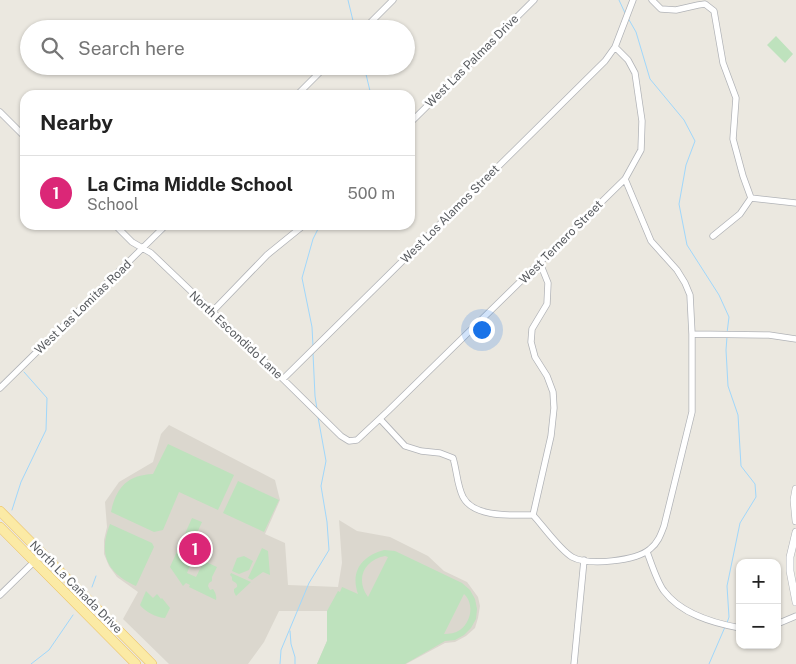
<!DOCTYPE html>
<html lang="en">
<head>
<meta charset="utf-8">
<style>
	:root { --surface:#fff; --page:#f2f2f2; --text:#222; --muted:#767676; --line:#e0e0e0; --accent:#db2777 }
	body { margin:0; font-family:"Public Sans",sans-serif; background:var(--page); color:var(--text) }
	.controls { position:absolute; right:15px; bottom:15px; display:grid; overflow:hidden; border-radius:10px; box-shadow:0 1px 4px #0004 }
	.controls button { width:45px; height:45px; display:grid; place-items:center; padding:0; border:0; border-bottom:1px solid var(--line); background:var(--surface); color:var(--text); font:25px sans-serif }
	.you { position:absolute; left:481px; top:329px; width:18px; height:18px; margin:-12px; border:4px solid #fff; border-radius:50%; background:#1a73e8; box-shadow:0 0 0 8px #1a73e833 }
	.badge { display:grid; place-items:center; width:32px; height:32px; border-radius:50%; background:var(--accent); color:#fff; font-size:16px; font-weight:700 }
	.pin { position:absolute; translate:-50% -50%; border:2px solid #fff; box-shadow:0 1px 5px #0006 }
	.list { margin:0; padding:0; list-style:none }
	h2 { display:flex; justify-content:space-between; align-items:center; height:65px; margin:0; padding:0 20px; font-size:21px }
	h2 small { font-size:16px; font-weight:400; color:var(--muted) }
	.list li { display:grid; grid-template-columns:32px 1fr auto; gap:15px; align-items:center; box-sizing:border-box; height:75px; padding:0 20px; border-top:1px solid var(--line) }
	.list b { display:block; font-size:19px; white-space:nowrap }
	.list p { margin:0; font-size:16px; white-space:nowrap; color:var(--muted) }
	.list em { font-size:16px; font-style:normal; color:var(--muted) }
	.icon { flex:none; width:28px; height:28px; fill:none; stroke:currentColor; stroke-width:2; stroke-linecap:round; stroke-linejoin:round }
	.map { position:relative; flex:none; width:796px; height:664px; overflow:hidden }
	.search { position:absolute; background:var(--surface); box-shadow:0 1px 4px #0004; left:20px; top:20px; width:395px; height:55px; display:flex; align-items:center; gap:12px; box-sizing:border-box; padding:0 18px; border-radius:28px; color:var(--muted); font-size:19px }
	.panel { position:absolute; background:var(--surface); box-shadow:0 1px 4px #0004; left:20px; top:90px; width:395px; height:140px; border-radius:15px }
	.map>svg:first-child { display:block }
	.education { fill:#dbd7ce }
	.green { fill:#bee2bd; fill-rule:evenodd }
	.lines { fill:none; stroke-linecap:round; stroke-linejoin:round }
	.stream { stroke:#a0d7fb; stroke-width:1 }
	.minor-casing { stroke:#b1b3b7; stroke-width:7 }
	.tertiary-casing { stroke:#b1b3b7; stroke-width:8 }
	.primary-casing { stroke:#ebbc59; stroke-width:10 }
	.minor { stroke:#fff; stroke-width:5.5 }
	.tertiary { stroke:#fff; stroke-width:7 }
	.primary { stroke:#fbeaa5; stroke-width:9 }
	.labels { text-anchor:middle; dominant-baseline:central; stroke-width:5; stroke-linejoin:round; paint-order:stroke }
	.street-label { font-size:12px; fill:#595c60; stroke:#fff }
</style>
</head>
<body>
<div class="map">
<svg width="796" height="664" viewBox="0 0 796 664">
	<rect width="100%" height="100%" fill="#ebe8e0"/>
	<path class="education" d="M169 425 275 480 280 500 265 534 285 543 288 585 338 587 342 563 339 520 357 531 390 537 428 556 444 571 467 582 478 597 480 606 478 618 475 628 466 636 455 642 445 643 406 664H317L327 641V611H279L264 642 248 664H169L123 619 138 592 117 577 109 566 104 554V540L107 527 105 502 119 482 153 462 161 434Z"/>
	<path class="green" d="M776 36 793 54 785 63 767 45Z
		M168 444 234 475 218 510 179 492 163 530 154 532 111 512C116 488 127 475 153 474Z
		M238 481 279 500 264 532 223 513Z
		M192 518 202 522 188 553 193 555V558L187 573 196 577 204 561 217 567 212 577V581L209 583 208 586 210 590 213 589C215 592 217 596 216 600L189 587 190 585 186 583 183 586 170 567Z
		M110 524 152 543 154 547 136 586C107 573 98 554 110 524Z
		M262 548 268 551 270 575 263 572 252 580 248 578Z
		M384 550 395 551 462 583 470 590 475 599 477 609 476 619 471 628 464 635 455 640 445 641 405 664H317L327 641V611L338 591 340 592 342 587 358 594C350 571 362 556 384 550ZM385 556 388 557 368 597C355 579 364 560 385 556ZM464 594C474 603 472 621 460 630 455 633 450 634 444 634Z
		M244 556 253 561 249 570 239 574 232 571 237 558Z
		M231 573 251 582 236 596 234 592V589L237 587C238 582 234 583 232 580V577L230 575Z
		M146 591 153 598 157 594 161 599 162 598 170 608 165 618C157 618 144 611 140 605Z"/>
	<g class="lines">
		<path class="stream" d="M348 0 355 29
			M619 0 625 13
			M628 18 636 32 650 79 684 120 695 141 686 165 679 204 687 245 719 295 729 317 727 333
			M364 66 371 95
			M313 346 312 327 302 278 313 239 320 225
			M313 353 315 396 317 409
			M12 510 21 482 46 430 47 398 24 372
			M92 587 96 576
			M727 623 729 617 727 586 740 523 756 497 755 484 741 466 738 415 728 386 726 350 727 337
			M290 631 291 644 295 657V664
			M31 664 49 650 73 615
			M280 664 281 650 309 583 329 550 327 522 321 486 326 461 318 417
			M709 664 725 627"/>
		<defs>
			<path id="minor" d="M652 0 661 9 676 10 698 5 705 4 714 11 723 63 736 98 733 139 743 176 751 198
				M364 29 393 0
				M297 95 326 66
				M0 112 25 137
				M410 123 534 0
				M751 198 796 203
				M115 225 132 242 151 253 283 379 341 436 349 441 357 440 388 411 625 179 641 150 642 121 635 73 628 60 615 47 633 0
				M713 236 740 214 751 198
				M212 312 267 255 304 225
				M692 334 769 335 796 339
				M283 379 605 61 615 47
				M0 388 166 225
				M380 419 405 446 421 451 440 453 453 458C457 471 457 485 463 497 474 518 513 515 533 515 543 526 560 550 572 557 589 566 636 561 650 549 658 543 661 534 664 526L692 412V334L690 295 685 283 677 270 651 241 625 179
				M533 515 551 436 554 408 553 392 547 376 535 357 531 342 532 329 547 304 548 283 540 263
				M647 552C651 562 657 582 664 591 681 614 713 623 740 628
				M0 595 42 554
				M777 624 796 616
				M574 664 584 560"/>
			<path id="tertiary" d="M796 489 794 500 796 521
				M796 532 790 557V571L796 602"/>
			<path id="primary" d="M0 511 152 664
				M0 527 136 664"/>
		</defs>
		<use href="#minor" class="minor-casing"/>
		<use href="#tertiary" class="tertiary-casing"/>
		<use href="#primary" class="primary-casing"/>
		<use href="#minor" class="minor"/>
		<use href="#tertiary" class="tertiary"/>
		<use href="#primary" class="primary"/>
	</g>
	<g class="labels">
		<g class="street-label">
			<text transform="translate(472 61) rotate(-45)">West Las Palmas Drive</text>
			<text transform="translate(450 214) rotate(-45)">West Los Alamos Street</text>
			<text transform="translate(561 242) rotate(-45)">West Ternero Street</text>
			<text transform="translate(83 307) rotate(-44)">West Las Lomitas Road</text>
			<text transform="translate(236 335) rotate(43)">North Escondido Lane</text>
			<text transform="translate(76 587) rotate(45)">North La Cañada Drive</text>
		</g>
	</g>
</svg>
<div class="controls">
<button>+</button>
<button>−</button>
</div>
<div class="you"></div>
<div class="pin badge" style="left:195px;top:549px">1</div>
<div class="search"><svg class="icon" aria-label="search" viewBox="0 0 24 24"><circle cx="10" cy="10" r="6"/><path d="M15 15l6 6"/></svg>Search here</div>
<section class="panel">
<h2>Nearby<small></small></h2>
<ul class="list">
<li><span class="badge">1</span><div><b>La Cima Middle School</b><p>School</p></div><em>500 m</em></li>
</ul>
</section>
</div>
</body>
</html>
